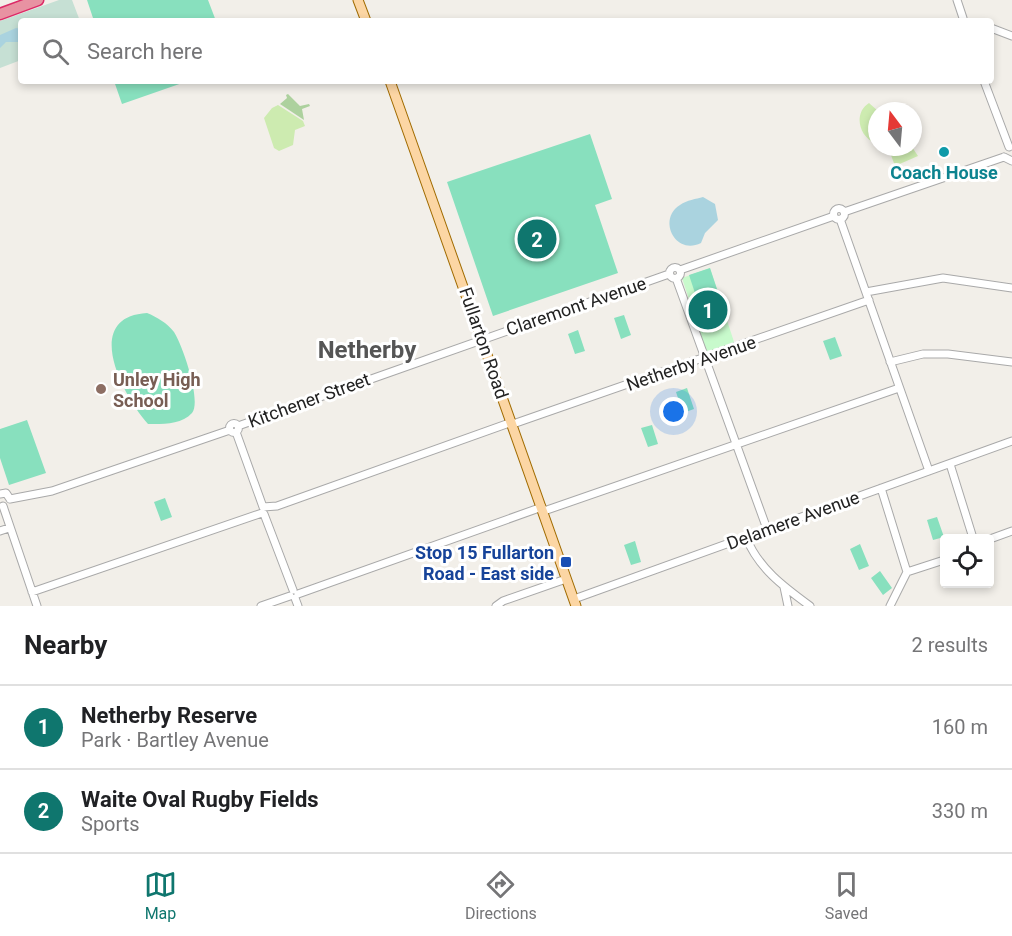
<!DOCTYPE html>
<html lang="en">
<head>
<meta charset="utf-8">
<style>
	:root { --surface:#fff; --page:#f2f2f2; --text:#202124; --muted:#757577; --line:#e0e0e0; --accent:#0f766e }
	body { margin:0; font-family:Roboto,sans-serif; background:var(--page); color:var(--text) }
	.controls { position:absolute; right:18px; bottom:18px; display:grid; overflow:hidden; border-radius:6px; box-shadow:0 3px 9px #0003 }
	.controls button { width:54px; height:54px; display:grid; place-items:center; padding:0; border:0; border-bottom:2px solid var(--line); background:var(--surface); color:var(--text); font:30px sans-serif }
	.compass { position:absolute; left:868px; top:102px; width:54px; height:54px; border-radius:50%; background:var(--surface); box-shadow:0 3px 9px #0003; rotate:344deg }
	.you { position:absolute; left:674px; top:412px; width:21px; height:21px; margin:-15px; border:4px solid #fff; border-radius:50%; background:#1a73e8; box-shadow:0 0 0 9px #1a73e833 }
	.badge { display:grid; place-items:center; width:39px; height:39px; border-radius:50%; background:var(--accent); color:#fff; font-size:20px; font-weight:700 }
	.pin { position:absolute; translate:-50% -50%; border:3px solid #fff; box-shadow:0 2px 6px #0006 }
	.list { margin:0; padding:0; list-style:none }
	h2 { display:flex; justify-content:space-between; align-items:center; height:78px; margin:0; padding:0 24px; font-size:26px }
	h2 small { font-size:20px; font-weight:400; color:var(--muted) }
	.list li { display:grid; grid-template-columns:39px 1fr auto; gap:18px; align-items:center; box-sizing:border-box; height:84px; padding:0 24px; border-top:2px solid var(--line) }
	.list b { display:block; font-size:22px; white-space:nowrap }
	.list p { margin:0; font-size:20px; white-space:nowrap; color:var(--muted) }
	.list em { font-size:20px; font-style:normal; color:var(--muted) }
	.icon { flex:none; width:33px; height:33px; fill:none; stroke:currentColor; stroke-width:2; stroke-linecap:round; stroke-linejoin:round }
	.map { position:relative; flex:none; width:1012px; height:606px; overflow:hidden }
	.search { position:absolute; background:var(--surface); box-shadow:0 3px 9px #0003; left:18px; right:18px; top:18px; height:66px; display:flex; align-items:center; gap:15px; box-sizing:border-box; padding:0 21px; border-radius:6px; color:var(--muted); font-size:22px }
	.sheet { height:246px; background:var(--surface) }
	nav { display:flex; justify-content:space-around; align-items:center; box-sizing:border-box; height:84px; border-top:2px solid var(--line); background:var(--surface); font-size:16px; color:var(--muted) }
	nav a { display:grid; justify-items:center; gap:3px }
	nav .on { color:var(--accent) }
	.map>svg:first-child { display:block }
	.grass { fill:#cdebb0 }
	.forest { fill:#add19e }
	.wetland { fill:#c6e0d4 }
	.park { fill:#c8facc }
	.pitch { fill:#88e0be }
	.water { fill:#aad3df }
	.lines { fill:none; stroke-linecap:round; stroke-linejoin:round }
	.minor-casing { stroke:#a9a9a9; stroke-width:9 }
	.major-casing { stroke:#a06b00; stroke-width:11 }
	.highway-casing { stroke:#dc2a67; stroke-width:13 }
	.minor { stroke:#fff; stroke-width:7 }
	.major { stroke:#fcd6a4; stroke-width:9 }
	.highway { stroke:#e892a2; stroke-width:10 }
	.culture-dot { fill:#0f9aa8; stroke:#fff; stroke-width:2 }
	.education-dot { fill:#8d6e63; stroke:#fff; stroke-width:2 }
	.transit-dot { fill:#1a4fb4; stroke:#fff; stroke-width:2 }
	.labels { text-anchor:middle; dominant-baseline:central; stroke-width:6; stroke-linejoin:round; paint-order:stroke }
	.culture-label { font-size:18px; font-weight:bold; fill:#0d838f; stroke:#fff }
	.street-label { font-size:18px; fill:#222; stroke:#fff }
	.education-label { font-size:18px; font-weight:bold; fill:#785e54; stroke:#fff; text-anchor:start }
	.transit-label { font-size:18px; font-weight:bold; fill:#164399; stroke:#fff; text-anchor:end }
	.district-label { font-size:24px; font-weight:bold; fill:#555; stroke:#fff }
</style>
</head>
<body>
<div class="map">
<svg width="1012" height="606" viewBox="0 0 1012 606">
	<rect width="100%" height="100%" fill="#f2efe9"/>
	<path class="grass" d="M869 103 878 111 877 143H875C859 137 853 113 869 103Z
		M278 105 303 121 305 126 295 130 293 145 279 151 274 148 264 118 272 108Z
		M888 147H912L918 156 895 166Z"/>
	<path class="forest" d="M288 94 300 106 309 104 310 106 302 109 304 120 280 104 287 98 286 95Z"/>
	<path class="wetland" d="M59 0H72L80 21H21V60L0 68V21Z"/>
	<path class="park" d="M710 268 735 345 707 354 682 278Z"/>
	<path class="pitch" d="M87 0H208L216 21H94Z
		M114 81H188L122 104Z
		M590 134 612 199 595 205 618 273 493 316 447 182Z
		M710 268 725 313 704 320 689 275Z
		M147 313C157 317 167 323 174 332 182 344 202 401 192 413 181 425 163 424 148 424 123 396 81 317 147 313Z
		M624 315 631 335 621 339 614 318Z
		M578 330 585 351 575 354 568 334Z
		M835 337 842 356 830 360 823 341Z
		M687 388 694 409 683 413 676 392Z
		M27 420 46 473 9 485 0 458V429Z
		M652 425 658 444 648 447 641 428Z
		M165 498 172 517 161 521 154 502Z
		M937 517 944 537 933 540 927 520Z
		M635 541 641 562 631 565 624 545Z
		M860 544 869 566 859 570 850 549Z
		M880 571 892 588 883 595 871 578Z"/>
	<path class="water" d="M16 28 21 29V42H6L0 48V35Z
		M703 197 715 204 718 220 705 233 701 243C675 256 657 219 680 205 687 200 696 199 703 197Z"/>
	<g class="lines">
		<defs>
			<path id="minor" d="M957 0 963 18
				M991 28 1012 36
				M984 81 1009 147
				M1004 157 1012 161
				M833.5 214a5.5 5.5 0 1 1 11 0a5.5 5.5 0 1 1-11 0Z
				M844 212 1004 157
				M840 219 929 471
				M669.5 273a5.5 5.5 0 1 1 11 0a5.5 5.5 0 1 1-11 0Z
				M680 270 834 216
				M676 278 767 529
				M866 292 943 278 1012 288
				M890 362 923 354H948L1012 362
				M229.5 428a4.5 4.5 0 1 1 9 0a4.5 4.5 0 1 1-9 0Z
				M513 424 869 300
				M238 426 669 274
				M236 432 263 507
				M950 464 973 538
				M881 488 907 572 890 606
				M0 494 6 493 10 499
				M10 499 52 491 230 430
				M3 506 37 606
				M263 507 277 506 512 422
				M544 511 899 388
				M264 514 293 590
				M0 531 9 528
				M746 537C758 568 784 587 810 606
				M990 539 1012 531
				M907 572 944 560
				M784 587 788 606
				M32 592 262 513
				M298 594 542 507
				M295 598 298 606
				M574 599 1012 441
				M261 606 290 596
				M496 606 503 601 566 579"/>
			<path id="major" d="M358 0 366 21
				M390 81 576 606"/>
			<path id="highway" d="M0 14 38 0"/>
		</defs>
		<use href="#minor" class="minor-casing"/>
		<use href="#major" class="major-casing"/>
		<use href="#highway" class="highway-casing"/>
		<use href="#minor" class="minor"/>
		<use href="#major" class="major"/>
		<use href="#highway" class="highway"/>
	</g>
	<circle class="culture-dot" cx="944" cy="152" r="6"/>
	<circle class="education-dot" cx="101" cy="389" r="6"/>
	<rect class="transit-dot" x="560" y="556" width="12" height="12" rx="3"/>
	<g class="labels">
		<g class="culture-label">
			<text x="944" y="172">Coach House</text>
		</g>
		<g class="street-label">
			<text transform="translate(576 306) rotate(-19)">Claremont Avenue</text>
			<text transform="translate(484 343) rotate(71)">Fullarton Road</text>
			<text transform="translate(691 363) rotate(-19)">Netherby Avenue</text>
			<text transform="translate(309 400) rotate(-20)">Kitchener Street</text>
			<text transform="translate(793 520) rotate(-20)">Delamere Avenue</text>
		</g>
		<g class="education-label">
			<text x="113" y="379">Unley High<tspan x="113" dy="21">School</tspan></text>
		</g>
		<g class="transit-label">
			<text x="554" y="552">Stop 15 Fullarton<tspan x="554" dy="21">Road - East side</tspan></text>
		</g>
		<g class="district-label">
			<text x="367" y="350">Netherby</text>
		</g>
	</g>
</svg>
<div class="controls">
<button><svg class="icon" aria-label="locate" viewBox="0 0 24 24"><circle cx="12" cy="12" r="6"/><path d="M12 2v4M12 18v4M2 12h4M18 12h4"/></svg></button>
</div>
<svg class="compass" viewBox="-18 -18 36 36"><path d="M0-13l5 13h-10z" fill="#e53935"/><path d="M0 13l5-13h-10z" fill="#757577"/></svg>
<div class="you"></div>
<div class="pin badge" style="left:708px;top:310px">1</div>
<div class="pin badge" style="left:537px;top:239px">2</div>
<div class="search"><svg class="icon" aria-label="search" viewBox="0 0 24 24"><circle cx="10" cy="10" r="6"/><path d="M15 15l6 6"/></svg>Search here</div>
</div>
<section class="sheet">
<h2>Nearby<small>2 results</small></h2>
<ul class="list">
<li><span class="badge">1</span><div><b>Netherby Reserve</b><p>Park · Bartley Avenue</p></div><em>160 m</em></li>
<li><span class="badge">2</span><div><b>Waite Oval Rugby Fields</b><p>Sports</p></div><em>330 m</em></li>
</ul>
</section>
<nav>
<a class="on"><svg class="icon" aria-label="map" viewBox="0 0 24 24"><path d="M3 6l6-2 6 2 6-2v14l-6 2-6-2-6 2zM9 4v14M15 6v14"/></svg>Map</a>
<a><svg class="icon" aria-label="directions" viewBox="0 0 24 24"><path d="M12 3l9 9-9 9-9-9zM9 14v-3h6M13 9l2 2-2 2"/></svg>Directions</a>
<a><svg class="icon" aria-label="saved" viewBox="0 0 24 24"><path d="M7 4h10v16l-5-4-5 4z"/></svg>Saved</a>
</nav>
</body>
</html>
